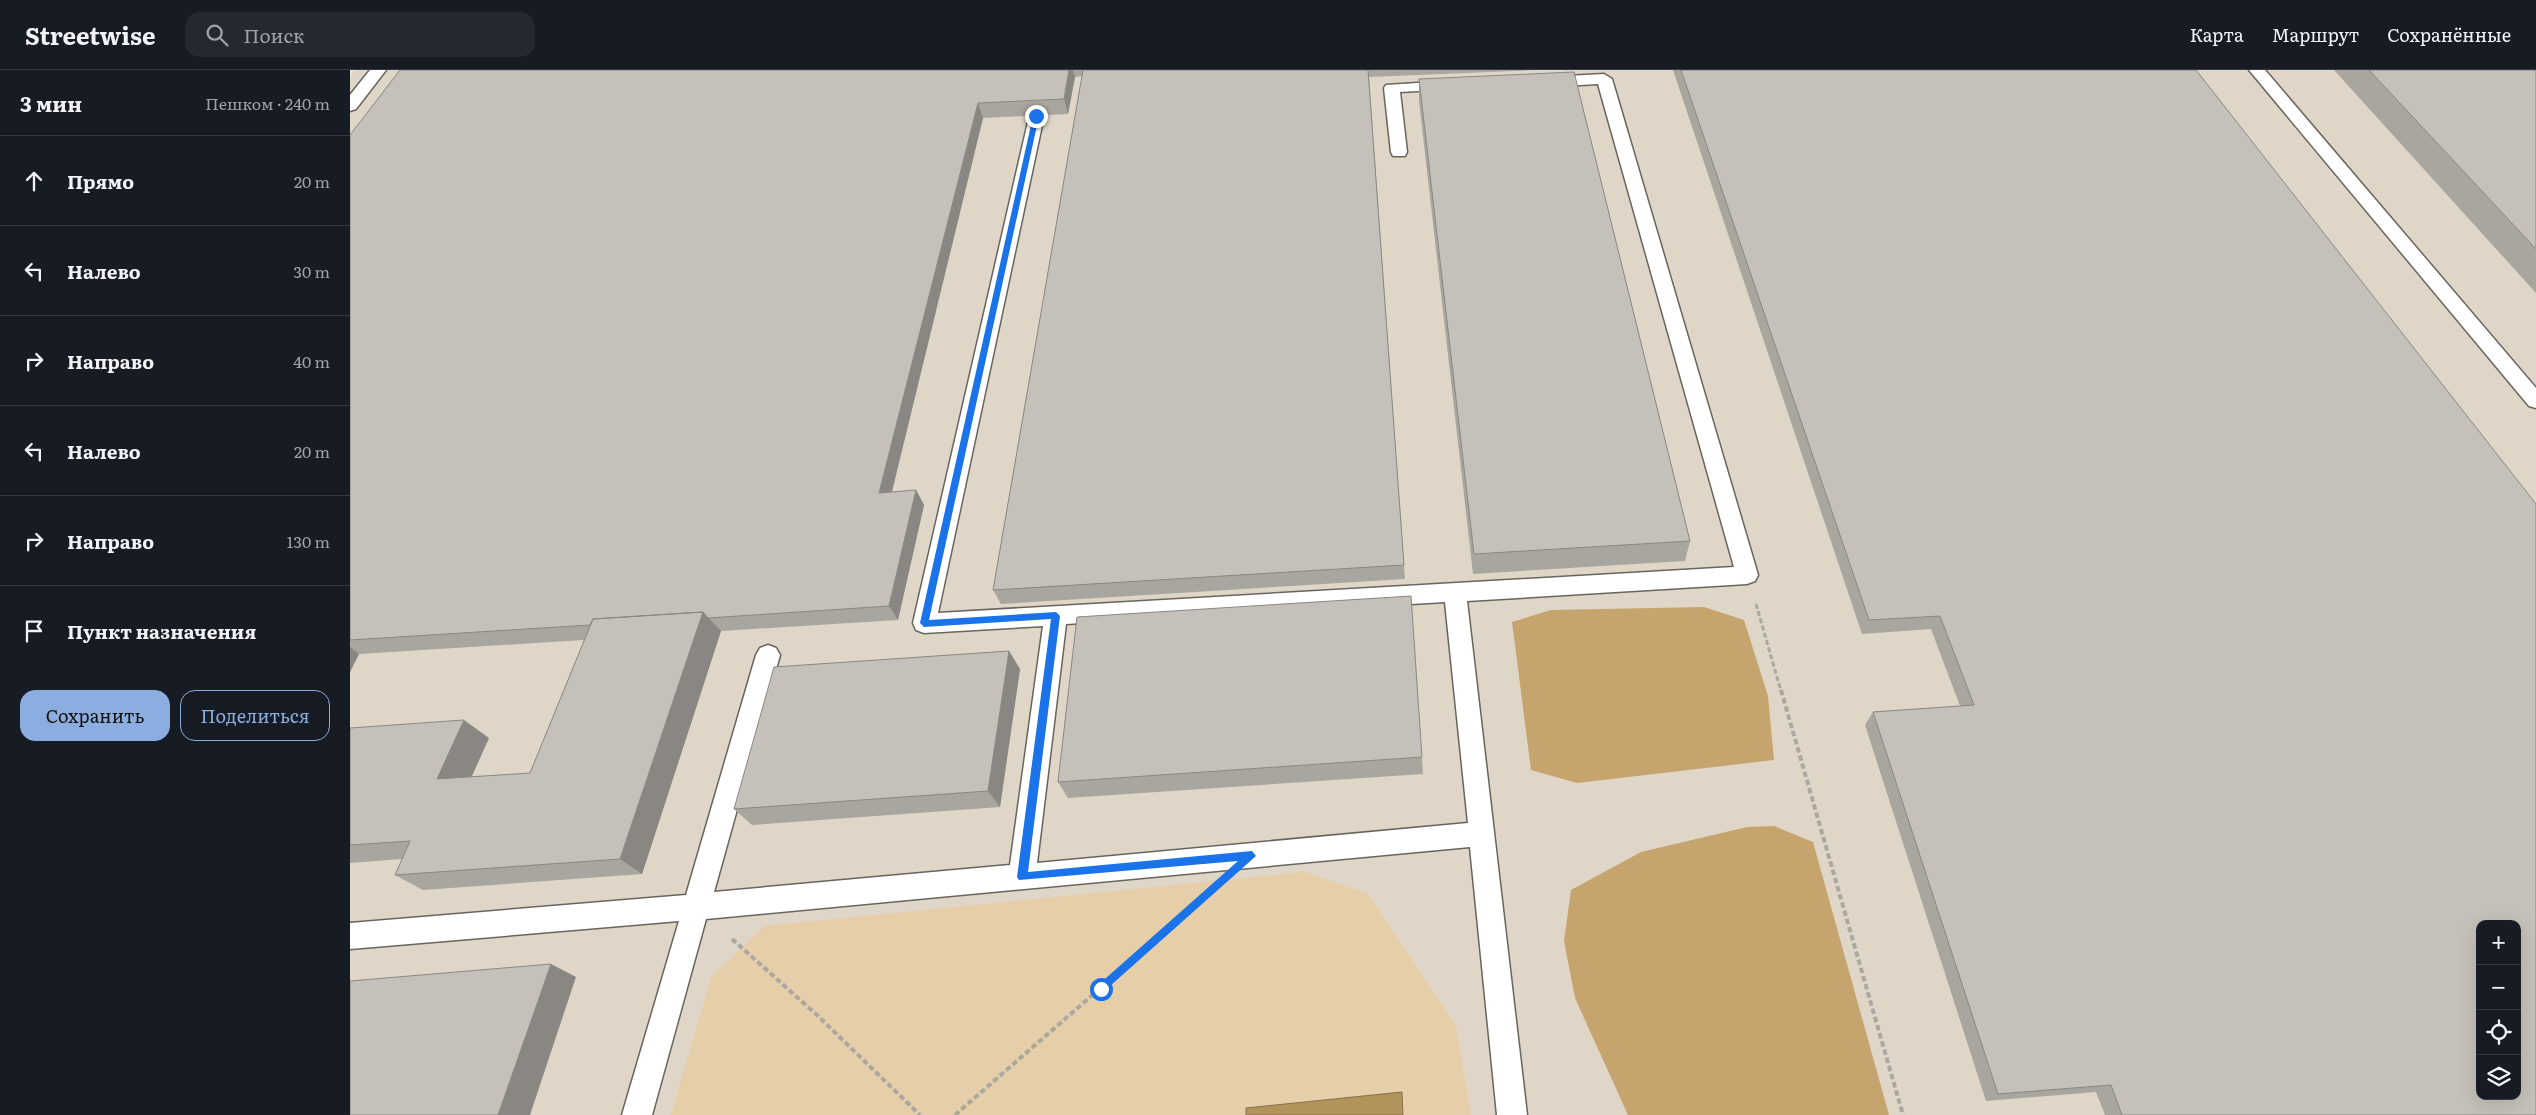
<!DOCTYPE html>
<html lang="ru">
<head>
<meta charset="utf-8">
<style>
	:root { --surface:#171b24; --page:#242831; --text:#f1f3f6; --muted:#9ea1a6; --line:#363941; --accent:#8caddf }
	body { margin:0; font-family:Literata,serif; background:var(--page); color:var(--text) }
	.controls { position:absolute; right:15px; bottom:15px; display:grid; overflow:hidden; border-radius:10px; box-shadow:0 5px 20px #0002 }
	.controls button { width:45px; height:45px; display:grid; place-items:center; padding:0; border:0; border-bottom:1px solid var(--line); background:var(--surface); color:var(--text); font:25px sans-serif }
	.stop { position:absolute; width:15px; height:15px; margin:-11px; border:4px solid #1a73e8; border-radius:50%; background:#fff }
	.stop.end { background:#1a73e8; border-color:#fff; box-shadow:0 1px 5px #0008 }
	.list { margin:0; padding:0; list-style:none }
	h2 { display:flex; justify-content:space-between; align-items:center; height:65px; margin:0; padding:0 20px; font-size:21px }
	h2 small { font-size:16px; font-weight:400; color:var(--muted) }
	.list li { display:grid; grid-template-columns:32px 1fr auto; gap:15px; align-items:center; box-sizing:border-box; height:90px; padding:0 20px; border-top:1px solid var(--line) }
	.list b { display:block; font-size:19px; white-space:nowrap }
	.list em { font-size:16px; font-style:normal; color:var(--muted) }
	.actions { display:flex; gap:10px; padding:15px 20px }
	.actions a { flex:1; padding:11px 0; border:1px solid var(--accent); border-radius:15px; text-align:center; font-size:18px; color:var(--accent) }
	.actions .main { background:var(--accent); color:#111 }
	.icon { flex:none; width:28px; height:28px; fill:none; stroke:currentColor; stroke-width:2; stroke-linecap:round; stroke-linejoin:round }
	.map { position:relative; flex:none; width:2186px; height:1045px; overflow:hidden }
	header { display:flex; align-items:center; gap:30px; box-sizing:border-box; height:70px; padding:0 25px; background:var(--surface); border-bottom:1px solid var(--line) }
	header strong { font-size:24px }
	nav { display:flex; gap:28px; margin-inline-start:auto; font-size:18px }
	.search { width:350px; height:45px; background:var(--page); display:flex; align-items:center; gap:12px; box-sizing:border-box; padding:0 18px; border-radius:15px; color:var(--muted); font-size:19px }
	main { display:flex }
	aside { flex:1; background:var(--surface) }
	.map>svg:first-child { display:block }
	.built { fill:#dfd6c8; fill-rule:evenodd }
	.green { fill:#e5cea8 }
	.forest { fill:#c6a46d }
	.water { fill:#b3935c; stroke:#877049 }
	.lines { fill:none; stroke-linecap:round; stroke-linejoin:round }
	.service-casing { stroke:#68655e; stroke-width:3 }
	.path-far1 { stroke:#aba7a1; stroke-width:3; stroke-dasharray:5 2.5; stroke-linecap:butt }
	.path { stroke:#aba7a1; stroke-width:4; stroke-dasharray:5.5 3; stroke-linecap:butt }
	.service { fill:#fff; fill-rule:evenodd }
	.wall { fill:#a9a6a0 }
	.shaded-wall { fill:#8a8782 }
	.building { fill:#c5c1ba; stroke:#8a8782; fill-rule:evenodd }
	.route { fill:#1a73e8 }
</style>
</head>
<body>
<header>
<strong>Streetwise</strong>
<div class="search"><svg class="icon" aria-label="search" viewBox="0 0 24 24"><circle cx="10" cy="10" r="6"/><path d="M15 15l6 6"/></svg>Поиск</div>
<nav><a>Карта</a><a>Маршрут</a><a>Сохранённые</a></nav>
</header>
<main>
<aside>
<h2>3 мин<small>Пешком · 240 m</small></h2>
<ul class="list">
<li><svg class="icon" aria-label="ahead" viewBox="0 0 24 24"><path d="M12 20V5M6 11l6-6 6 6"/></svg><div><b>Прямо</b></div><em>20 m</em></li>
<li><svg class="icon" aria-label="left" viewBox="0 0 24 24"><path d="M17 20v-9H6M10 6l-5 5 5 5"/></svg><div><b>Налево</b></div><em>30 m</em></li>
<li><svg class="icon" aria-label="right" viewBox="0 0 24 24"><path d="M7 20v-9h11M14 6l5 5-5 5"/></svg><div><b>Направо</b></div><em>40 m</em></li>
<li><svg class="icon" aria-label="left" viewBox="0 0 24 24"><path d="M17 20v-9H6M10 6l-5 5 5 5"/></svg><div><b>Налево</b></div><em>20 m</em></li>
<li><svg class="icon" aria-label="right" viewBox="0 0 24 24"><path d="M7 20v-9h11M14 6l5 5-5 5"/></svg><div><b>Направо</b></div><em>130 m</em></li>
<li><svg class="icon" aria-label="arrive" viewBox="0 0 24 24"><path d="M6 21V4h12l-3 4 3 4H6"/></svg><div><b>Пункт назначения</b></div></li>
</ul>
<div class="actions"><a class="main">Сохранить</a><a>Поделиться</a></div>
</aside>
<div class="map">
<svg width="2186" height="1045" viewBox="0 0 2186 1045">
	<rect width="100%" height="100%" fill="#e7e2db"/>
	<path class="built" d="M5 0H2186V1045H0V7ZM2130 854H2167V1026H2130Z"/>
	<path class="green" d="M955 802 1018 824 1106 956 1121 1045H321L361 908 414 856Z"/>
	<path class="forest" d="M1354 537 1394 550 1418 626 1424 690 1227 713 1181 700 1162 552 1201 540Z
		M1424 756 1463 772 1539 1045H1278L1225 928 1214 871 1221 820 1291 782 1397 757Z"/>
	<path class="water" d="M1052 1022 1053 1045H896V1038Z"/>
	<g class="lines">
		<defs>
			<path id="service" d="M20 0H36L6 39 0 41V25Z
				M1899 0H1915L2186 318V338L2179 336Z
				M1254 4 1262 9 1408 505 1405 511 1397 514 1117 531 1177 1045H1147L1120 777 356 849 302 1045H272L329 851 0 879V853L336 825 406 585 410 578 418 575 426 578 430 585 364 822 660 795 693 556 574 563 566 560 563 553 680 43H692L694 46 588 543 1384 497 1248 14 1196 17 1188 12 1196 7ZM1095 532 1118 753 687 793 716 554Z
				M1099 11 1107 16 1105 19 1050 22 1057 82 1055 86H1043L1041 82 1034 18 1036 15Z"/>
		</defs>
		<use href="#service" class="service-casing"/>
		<path class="path-far1" d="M1406 534 1431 621"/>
		<path class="path" d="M1431 620 1553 1045
			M382 869 467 945 570 1045
			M605 1045 857 825"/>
		<use href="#service" class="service"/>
	</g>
	<path class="wall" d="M50 0H1185L1019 7 1055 509 651 534 643 520 732 6 725 7 718 44 633 48 542 422 566 420 574 435 548 550 371 561 292 804 73 820 45 805 52 789 0 793V658L139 668 121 707 180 703 234 570 9 584 0 602V65Z
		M1323 0H1846L2186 1045H1755L1746 1022 1636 1031 1515 655 1523 642 1610 636 1581 559 1512 564Z
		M1984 0H2186V223Z
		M1069 9 1340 471 1335 491 1123 504 1069 31Z
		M659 581 670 599 650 737 402 755 384 739Z
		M1072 687 1073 704 718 728 708 712Z"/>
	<path class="shaded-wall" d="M719 0H723L725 7 718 44 714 29Z
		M628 33 633 48 538 437 529 423Z
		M566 420 574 435 548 550 539 536Z
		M353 542 371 561 292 804 270 789Z
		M0 577 9 584 0 602Z
		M659 581 670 599 650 737 638 721Z
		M114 650 139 668 113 726 87 709Z
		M201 894 226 907 180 1045H148Z"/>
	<path class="building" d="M50 0H719L714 29 628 33 529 423 566 420 539 536 358 548 353 542 243 549 240 555 0 570V65Z
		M733 0H1018L1054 495 643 520Z
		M1331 0H1846L2186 434V1045H1772L1761 1015 1648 1024 1523 642 1624 635 1590 546 1519 550ZM2130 854H2167V1026H2130Z
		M2019 0H2186V179Z
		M1224 2 1340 471 1124 484 1069 9Z
		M1061 526 1072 687 708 712 727 547Z
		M353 542 270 789 45 805 60 771 0 775V658L114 650 87 709 180 703 243 549Z
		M659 581 638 721 384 739 424 597Z
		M201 894 148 1045H0V911Z"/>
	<path class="route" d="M686 44 689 46 579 550 706 542 710 546 678 802 902 781 906 786 751 924 747 923V916L888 791 669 810 667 807 701 549 574 557 570 553 683 46Z"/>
</svg>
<div class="controls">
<button>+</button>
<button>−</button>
<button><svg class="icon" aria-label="locate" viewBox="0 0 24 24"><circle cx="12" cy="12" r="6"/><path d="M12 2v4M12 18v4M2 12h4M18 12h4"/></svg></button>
<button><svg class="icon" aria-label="layers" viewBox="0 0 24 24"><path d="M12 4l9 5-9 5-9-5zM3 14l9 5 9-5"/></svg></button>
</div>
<div class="stop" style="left:751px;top:919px"></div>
<div class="stop end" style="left:686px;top:46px"></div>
</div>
</main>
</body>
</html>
